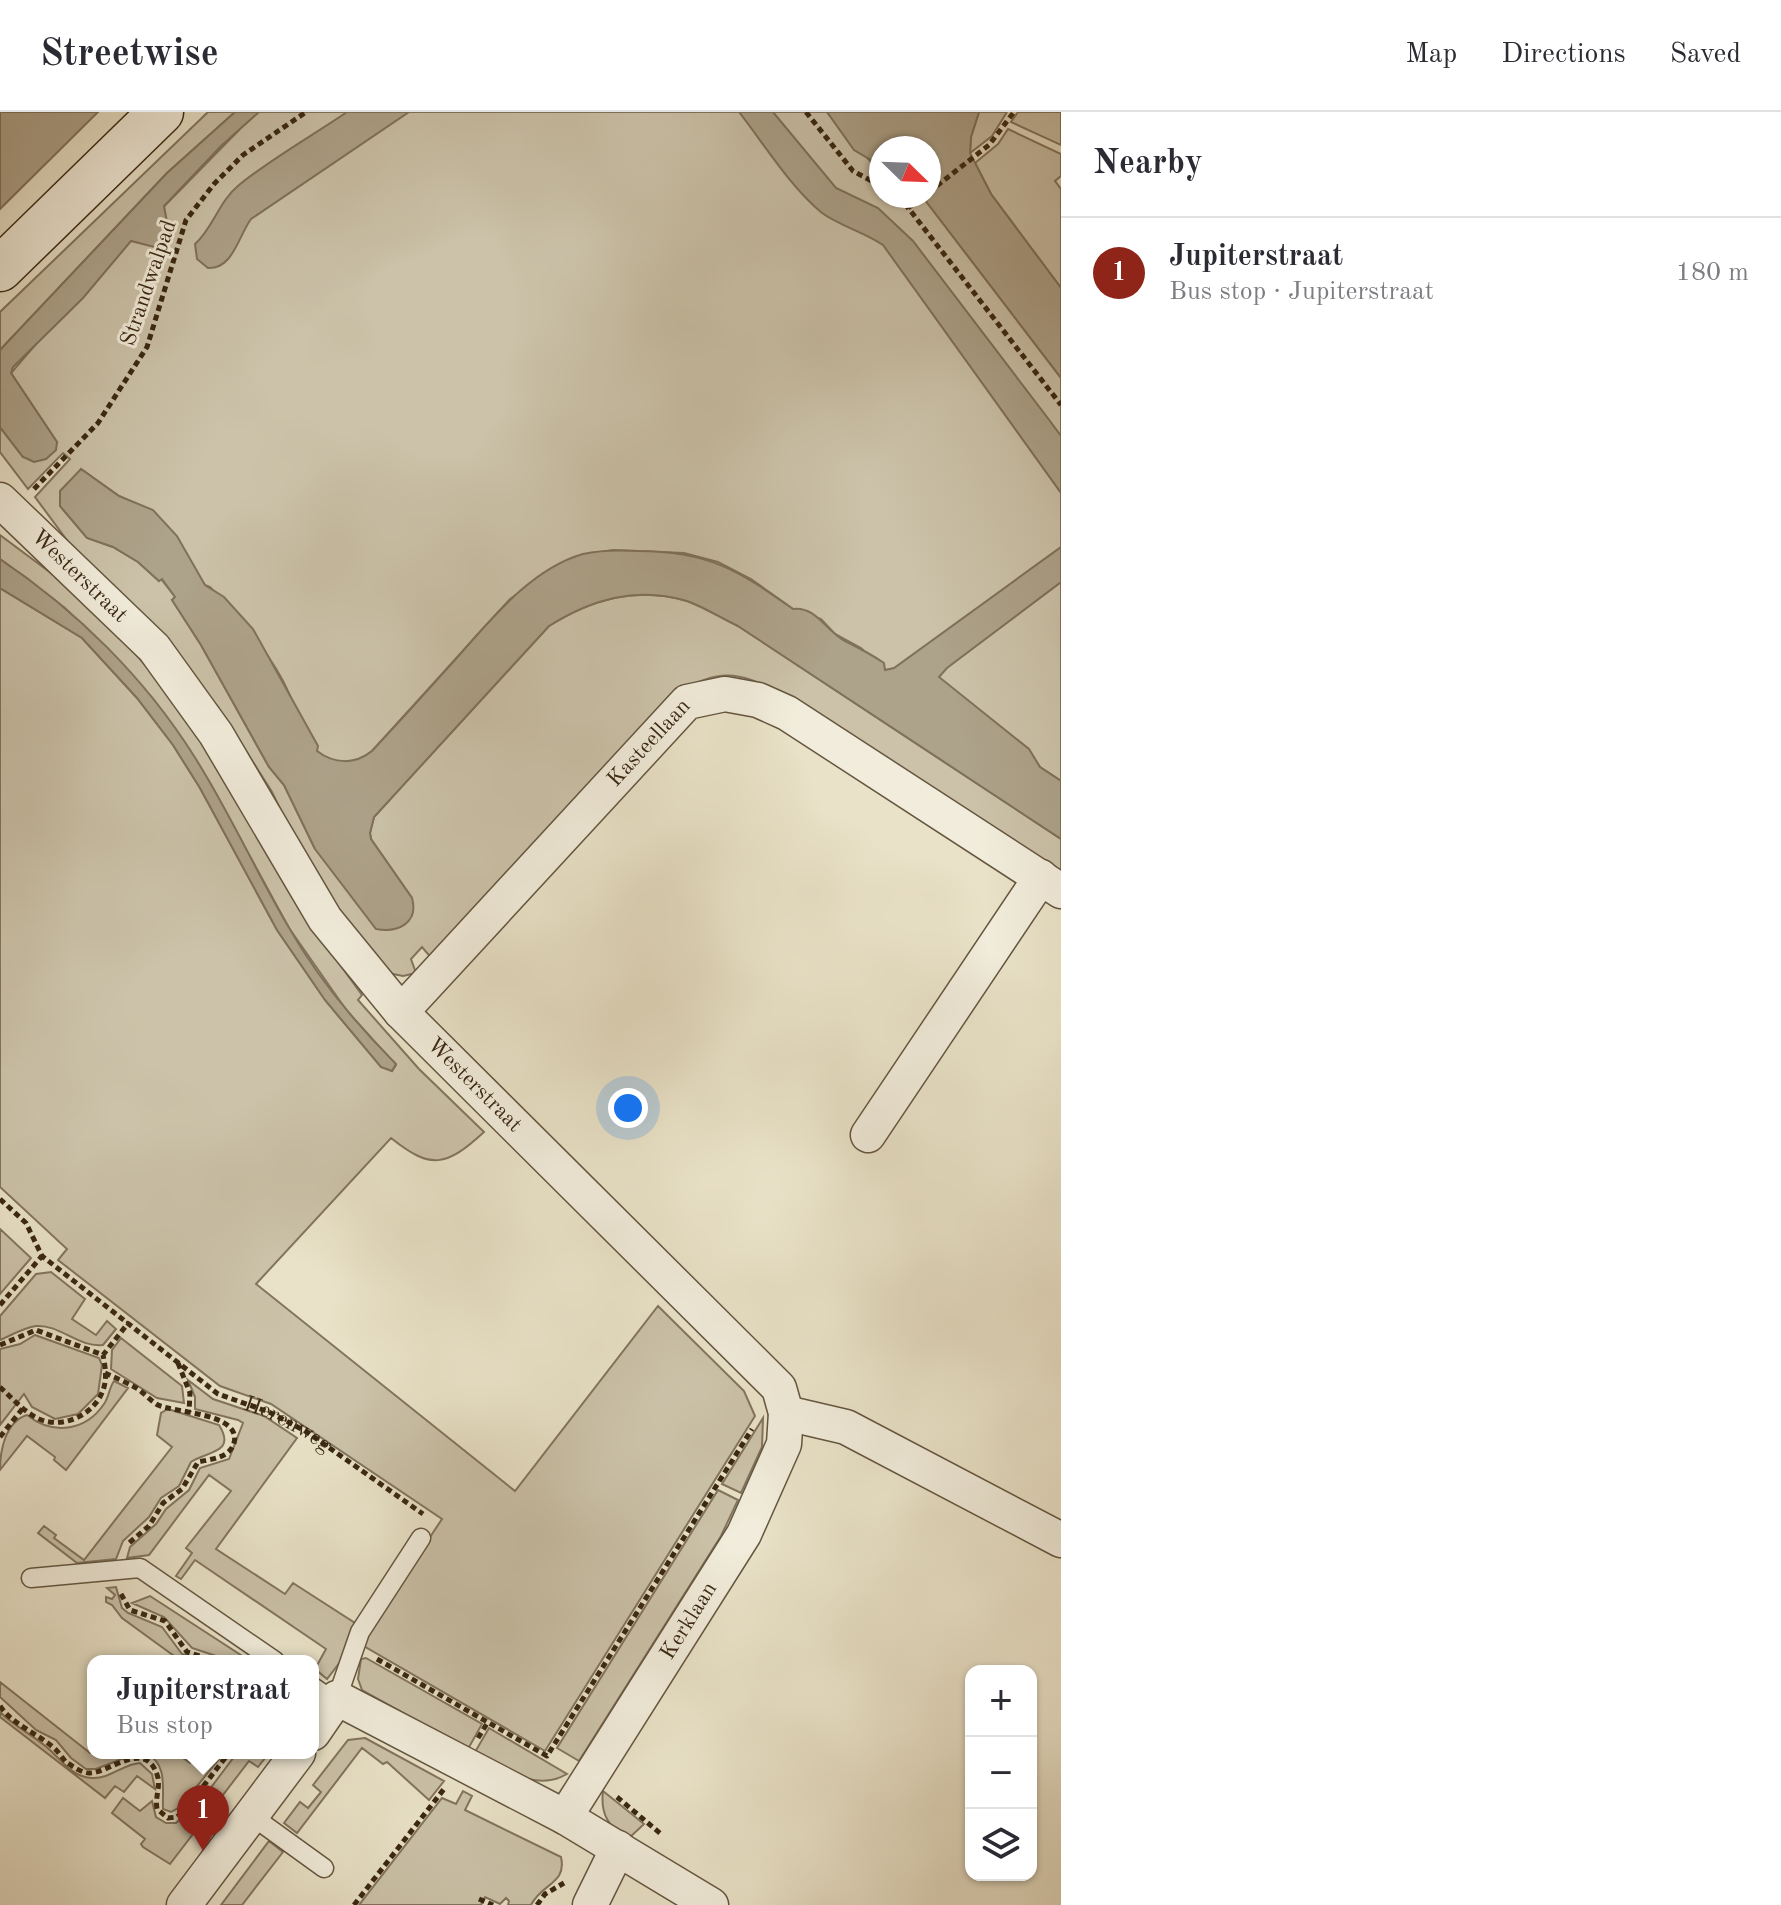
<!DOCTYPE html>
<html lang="en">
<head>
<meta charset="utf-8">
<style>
	:root { --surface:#fff; --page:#f2f2f3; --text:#2b2b33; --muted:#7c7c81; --line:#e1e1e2; --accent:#8f2418 }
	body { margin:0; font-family:"Old Standard TT",serif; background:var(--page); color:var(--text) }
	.controls { position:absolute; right:24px; bottom:24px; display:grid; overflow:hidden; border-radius:16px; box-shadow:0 2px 6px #0004 }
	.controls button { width:72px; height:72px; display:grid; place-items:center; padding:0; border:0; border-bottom:2px solid var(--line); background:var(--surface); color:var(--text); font:40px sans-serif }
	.compass { position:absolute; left:869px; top:24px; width:72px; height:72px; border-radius:50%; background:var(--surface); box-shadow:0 2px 6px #0004; rotate:113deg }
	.you { position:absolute; left:628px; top:996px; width:28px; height:28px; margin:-20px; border:6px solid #fff; border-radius:50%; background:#1a73e8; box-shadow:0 0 0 12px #1a73e833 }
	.badge { display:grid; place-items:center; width:52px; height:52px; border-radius:50%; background:var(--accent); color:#fff; font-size:26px; font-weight:700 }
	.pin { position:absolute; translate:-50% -66px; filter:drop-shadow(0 2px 4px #0008) }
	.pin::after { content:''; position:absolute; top:42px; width:28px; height:24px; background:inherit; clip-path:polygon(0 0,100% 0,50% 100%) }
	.popup { position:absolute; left:87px; top:1543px; width:232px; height:104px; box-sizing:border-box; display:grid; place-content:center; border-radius:16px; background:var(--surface); filter:drop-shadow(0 2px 6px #0005); font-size:26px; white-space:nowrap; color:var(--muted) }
	.popup b { font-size:30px; color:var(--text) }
	.popup::after { content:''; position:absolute; left:50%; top:100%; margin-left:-16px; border:16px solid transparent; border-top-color:var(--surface) }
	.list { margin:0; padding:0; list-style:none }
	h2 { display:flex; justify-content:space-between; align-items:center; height:104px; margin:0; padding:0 32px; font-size:34px }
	h2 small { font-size:26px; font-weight:400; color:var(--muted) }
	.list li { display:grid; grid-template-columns:52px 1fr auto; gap:24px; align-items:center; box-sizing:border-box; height:112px; padding:0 32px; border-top:2px solid var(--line) }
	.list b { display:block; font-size:30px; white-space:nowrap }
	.list p { margin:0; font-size:26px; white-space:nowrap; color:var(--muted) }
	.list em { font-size:26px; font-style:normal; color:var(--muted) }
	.icon { flex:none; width:44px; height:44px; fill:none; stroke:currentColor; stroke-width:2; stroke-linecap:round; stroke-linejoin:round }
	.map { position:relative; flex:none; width:1061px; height:1793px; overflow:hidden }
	header { display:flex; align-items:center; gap:48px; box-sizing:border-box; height:112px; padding:0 40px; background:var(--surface); border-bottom:2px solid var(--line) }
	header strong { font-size:38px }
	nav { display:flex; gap:44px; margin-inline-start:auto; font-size:28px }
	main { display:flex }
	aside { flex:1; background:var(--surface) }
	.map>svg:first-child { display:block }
	.green { fill:#cbc2a9; stroke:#82745e; stroke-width:2 }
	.water { fill:#ada28a; stroke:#7f715a; stroke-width:2 }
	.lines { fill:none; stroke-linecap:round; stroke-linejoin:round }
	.service-casing { stroke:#655640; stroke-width:21 }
	.minor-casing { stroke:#655640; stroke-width:37 }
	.secondary-casing { stroke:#392712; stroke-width:47 }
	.path { stroke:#392712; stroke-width:5; stroke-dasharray:6 4; stroke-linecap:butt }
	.service { stroke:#f1ecdb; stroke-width:18 }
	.minor { stroke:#f1ecdb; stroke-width:34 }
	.secondary { stroke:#f1ecdb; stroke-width:44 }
	.labels { text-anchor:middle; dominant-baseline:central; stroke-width:6; stroke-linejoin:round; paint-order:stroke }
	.street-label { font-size:22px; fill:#392712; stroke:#f1ecdb }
</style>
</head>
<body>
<header>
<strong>Streetwise</strong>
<nav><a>Map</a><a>Directions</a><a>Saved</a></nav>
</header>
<main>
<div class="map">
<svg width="1061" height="1793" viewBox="0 0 1061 1793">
	<rect width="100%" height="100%" fill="#e9e2c8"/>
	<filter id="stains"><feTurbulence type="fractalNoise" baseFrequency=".0025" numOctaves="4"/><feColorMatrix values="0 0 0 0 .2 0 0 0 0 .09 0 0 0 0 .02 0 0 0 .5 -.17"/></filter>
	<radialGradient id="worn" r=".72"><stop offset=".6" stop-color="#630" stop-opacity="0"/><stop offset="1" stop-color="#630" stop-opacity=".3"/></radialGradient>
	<path class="green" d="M208 0H235L167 61 0 238V200Z
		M251 0H827L871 50 881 54V84H922L1061 266V460L979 531 1061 470V669L1040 655 1032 644 885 558 861 536 835 522 821 507 793 497 751 467 718 450 684 441 613 438 582 443 556 455 510 487 372 639C358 651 330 655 317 639 305 624 292 585 282 567 263 532 237 505 210 475L205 473 146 397 119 384 81 357 60 394 87 426 113 435 138 450 159 469 161 467 176 486 172 488 201 533 269 655 284 673 315 737 412 786 371 727 370 721 374 705 549 514C592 487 637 474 687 489 704 495 721 506 738 514L1061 727V761L779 580C737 559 719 557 677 580L433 848 422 835 411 847 416 861 403 864 388 861 359 831 302 742 272 680 218 595 165 532 75 439 35 385 70 347 63 341 28 377 0 340V315L23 345 57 330 11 261 85 175 239 18Z
		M979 0H1007L992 24 970 41 971 25Z
		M1018 0H1061V33L1011 10Z
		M1008 17 1061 42V64L1055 69 1061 77V176L991 82 975 51 998 32Z
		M0 423 67 473 132 538 179 592 298 795 362 883 358 888 419 957 484 1020C446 1055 431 1058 391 1026L256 1172 515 1379 658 1194 744 1279 755 1304 545 1639 362 1533 365 1523 442 1407 271 1292 220 1274 58 1148 67 1137 0 1075V476L82 526 137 586 173 633 200 676 277 818 325 888 381 955 392 959 396 953 347 899 289 816 210 671 154 588 125 555 65 496 0 447Z
		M0 1117 31 1146 0 1182Z
		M51 1160 85 1187 72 1207 96 1223 107 1209 116 1217 103 1233C79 1236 59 1212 36 1214 23 1216 12 1223 0 1228V1204L36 1162Z
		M35 1223 99 1246 102 1253 98 1282 78 1302 55 1307 32 1295 24 1282 0 1313V1237L20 1232Z
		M121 1226 182 1274 184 1291 157 1286 111 1257 112 1238Z
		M188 1268 213 1287 264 1304 297 1326 216 1437 285 1482 293 1471 355 1511 350 1537 327 1567 315 1557 326 1537 195 1448 181 1467 176 1464 192 1441 186 1436 231 1379 209 1363 149 1443 127 1446 130 1435 156 1412 166 1397 189 1378 200 1356 229 1347 243 1311 238 1308 195 1297V1285Z
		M114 1269 128 1276 66 1358 54 1348 55 1345 27 1324 0 1358C0 1339 5 1310 27 1303 52 1323 85 1320 104 1292 109 1285 109 1276 114 1269Z
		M168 1297 219 1313C237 1342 206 1339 191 1350L179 1374 161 1386 149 1405 123 1429 116 1447 77 1451 38 1421 44 1414 56 1423 54 1426 84 1448 172 1335 157 1323 161 1301Z
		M763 1306 762 1335 741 1381 722 1372Z
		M718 1378 738 1388 721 1424 579 1649 557 1636Z
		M116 1475 122 1496 128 1501 162 1515 182 1542 205 1549H181L122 1506 112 1493 106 1490V1485L112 1487 115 1483 107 1476Z
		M150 1484 250 1549H231L192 1536 164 1505 132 1491Z
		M366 1546 482 1612 468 1637 362 1578 358 1567 361 1547Z
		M0 1570 90 1641 93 1638V1641H137L96 1657H86L71 1646 56 1628 36 1618 0 1585Z
		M0 1600C15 1615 35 1624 50 1638 62 1649 74 1666 92 1666 110 1667 123 1652 140 1651L152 1662 155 1677 137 1664 124 1680 115 1674 105 1686 0 1605Z
		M489 1616 567 1662C534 1681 505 1656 475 1640Z
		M365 1626 444 1669 429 1688 387 1650 383 1652 362 1636 297 1721 284 1711 300 1690 308 1696 321 1680 313 1673 348 1628Z
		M147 1641H176L190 1651 199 1641H224L180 1695 171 1700 163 1697C162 1676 168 1654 147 1641Z
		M237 1641H269L258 1655 249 1649 170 1752 143 1735 141 1732 145 1727 112 1701 123 1686 140 1699 152 1689 156 1705 166 1711H176L203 1686Z
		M463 1679 472 1684 465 1698 561 1745C567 1772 542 1771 531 1793H508L509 1789 506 1786 500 1792 485 1785 481 1793H359L442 1686 456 1692Z
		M603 1679 644 1712 627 1728C609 1714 600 1703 603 1679Z
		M269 1729 283 1740 242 1793H221Z"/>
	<path class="water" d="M0 0H98L0 97Z
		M235 0H259L221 34 164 94C167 113 173 122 158 136L131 129 83 186 13 255 11 261 57 330 56 338 46 347 34 350 23 345 0 315V238L167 61Z
		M347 0H409L251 107C238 125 233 157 208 156L197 147 195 132C213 116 219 89 239 73 272 46 312 24 347 0Z
		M739 0H773L836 76 878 96 913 129 1050 309 1061 324V381L883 133C864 120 840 114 822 101 791 76 764 32 739 0Z
		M827 0H979L971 25 970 41 991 82 1061 176V266L922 84H929V36H881V54L854 38Z
		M81 357 119 384 153 398 177 424 205 473 224 485 253 517 318 634 317 639C334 652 355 653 372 639 400 609 427 579 454 549 489 510 530 457 583 442 601 438 620 438 638 439 708 439 738 458 793 497 816 494 826 519 845 529 859 536 871 542 884 551L885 558 894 556 1061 435V470L947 556 939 565 1029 637 1040 655 1061 669V727L738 514C721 506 704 495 687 489 637 474 592 487 549 514L374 705 370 721 371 727 412 786C419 811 398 821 376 817L315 737 284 673 269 655 201 533 172 488 175 485 162 467 159 469 138 450 113 435 87 426 60 394V379Z
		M0 447C76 498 145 566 194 644 229 699 255 758 288 814 317 865 355 911 396 952L392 959 381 955 325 888 277 818 200 676 173 633 137 586 82 526 0 476Z"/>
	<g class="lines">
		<defs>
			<path id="service" d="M31 1466 140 1456 275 1549
				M313 1575 326 1584 337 1586 360 1520 421 1426
				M252 1704 324 1756"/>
			<g id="minor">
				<path id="s2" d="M0 388 154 536 216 622 325 807 401 900 779 1276 786 1301 784 1332 744 1422 565 1705"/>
				<path id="s3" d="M401 900 687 590 725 582 758 588 787 601 1061 779"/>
				<path d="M868 1023 1041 765"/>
				<path d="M786 1301 846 1315 1061 1428"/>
				<path d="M313 1621 337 1586 565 1705 711 1793"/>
				<path d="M184 1793 298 1641"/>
				<path d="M590 1793 618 1736"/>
			</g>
			<path id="secondary" d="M0 157 161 0"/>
		</defs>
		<use href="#service" class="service-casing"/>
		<use href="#minor" class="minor-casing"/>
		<use href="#secondary" class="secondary-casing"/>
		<g class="path">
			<path d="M806 0 853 59 881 74"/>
			<path d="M929 80 989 33 1014 0"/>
			<path d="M899 84 1061 293"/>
			<path d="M908 96 923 84"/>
			<path d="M34 377 98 311 147 235 186 108 214 72 243 43 306 0"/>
			<path id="s1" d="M0 1087 26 1111 42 1144 218 1282 269 1300 307 1320 423 1402"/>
			<path d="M0 1193 42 1144"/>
			<path d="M0 1233 36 1218 103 1243 129 1210"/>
			<path d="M178 1251 190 1281 189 1300"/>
			<path d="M105 1261C116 1266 128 1271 138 1277 145 1282 151 1289 158 1293 175 1301 242 1301 234 1331 230 1346 211 1347 198 1350L182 1377 163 1391 149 1414 129 1431"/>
			<path d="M0 1275C12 1286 24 1300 39 1307 65 1318 97 1301 104 1275 107 1265 105 1253 103 1243"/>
			<path d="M0 1325 23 1296"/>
			<path d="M121 1482 130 1498 165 1509 187 1540 215 1549"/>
			<path d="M377 1547 547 1644 752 1317"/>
			<path d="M0 1594C13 1613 37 1621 54 1636 59 1640 62 1646 66 1650 72 1654 82 1661 89 1661 109 1662 147 1624 158 1666 160 1676 155 1686 157 1697L168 1706 177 1705 184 1699 229 1641"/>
			<path d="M478 1626 488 1610"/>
			<path d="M617 1685 661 1722"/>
			<path d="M479 1787 493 1793"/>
			<path d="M354 1793 444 1677"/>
			<path d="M537 1793 545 1782 564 1771"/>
		</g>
		<use href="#service" class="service"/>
		<use href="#minor" class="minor"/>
		<use href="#secondary" class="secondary"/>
	</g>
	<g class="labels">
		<g class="street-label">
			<text transform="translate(149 171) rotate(-71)">Strandwalpad</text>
			<text stroke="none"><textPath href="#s2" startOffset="110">Westerstraat</textPath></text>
			<text stroke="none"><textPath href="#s3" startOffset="366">Kasteellaan</textPath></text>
			<text stroke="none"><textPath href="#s2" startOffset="758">Westerstraat</textPath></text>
			<text stroke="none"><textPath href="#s1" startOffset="372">Herenweg</textPath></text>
			<text transform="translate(689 1509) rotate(-58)">Kerklaan</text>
		</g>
	</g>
	<rect width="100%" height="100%" filter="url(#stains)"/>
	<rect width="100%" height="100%" fill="url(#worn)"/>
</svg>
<div class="controls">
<button>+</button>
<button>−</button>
<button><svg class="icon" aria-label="layers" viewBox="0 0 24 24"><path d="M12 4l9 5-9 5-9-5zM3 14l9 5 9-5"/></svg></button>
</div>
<svg class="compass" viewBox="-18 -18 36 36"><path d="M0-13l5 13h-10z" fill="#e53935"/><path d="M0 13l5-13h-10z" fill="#7c7c81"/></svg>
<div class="you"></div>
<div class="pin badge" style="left:203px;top:1739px">1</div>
<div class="popup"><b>Jupiterstraat</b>Bus stop</div>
</div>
<aside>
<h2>Nearby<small></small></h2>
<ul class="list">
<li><span class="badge">1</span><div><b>Jupiterstraat</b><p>Bus stop · Jupiterstraat</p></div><em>180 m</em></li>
</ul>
</aside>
</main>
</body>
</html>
